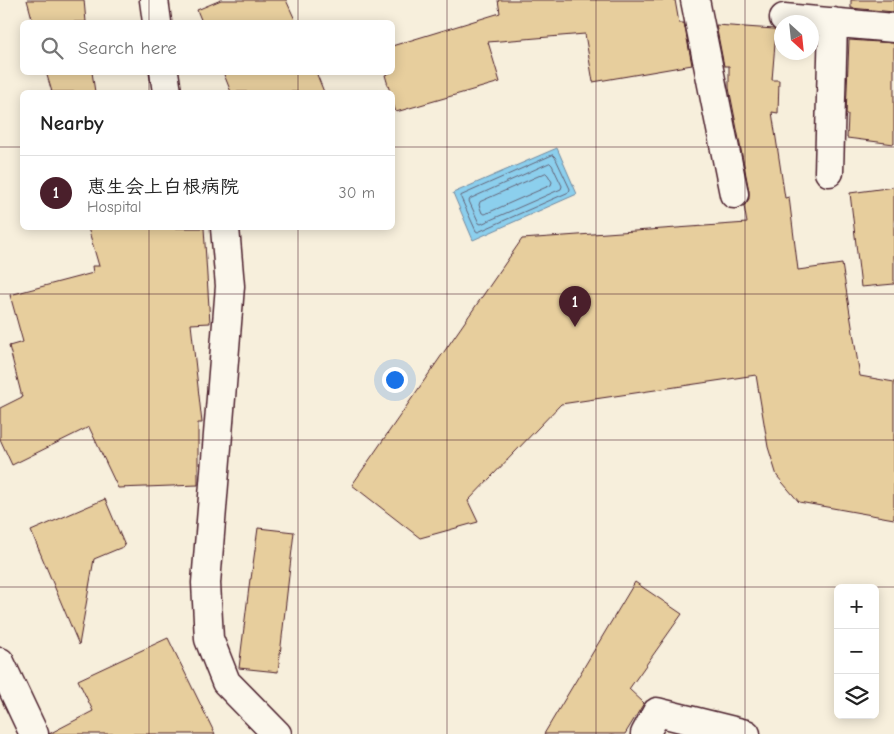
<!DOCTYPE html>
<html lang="en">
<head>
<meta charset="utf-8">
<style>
	:root { --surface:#fff; --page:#f2f2f2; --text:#222; --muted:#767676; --line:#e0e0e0; --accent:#4a1f2b }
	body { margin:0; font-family:"Comic Neue","Klee One",sans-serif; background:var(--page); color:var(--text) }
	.controls { position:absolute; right:15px; bottom:15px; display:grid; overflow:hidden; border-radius:8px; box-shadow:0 2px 12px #0003 }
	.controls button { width:45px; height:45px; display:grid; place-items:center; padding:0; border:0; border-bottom:1px solid var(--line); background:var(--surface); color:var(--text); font:25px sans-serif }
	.compass { position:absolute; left:774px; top:15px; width:45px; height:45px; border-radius:50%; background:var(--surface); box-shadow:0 2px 12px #0003; rotate:153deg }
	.you { position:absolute; left:394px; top:379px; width:18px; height:18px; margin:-12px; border:4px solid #fff; border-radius:50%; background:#1a73e8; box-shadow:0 0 0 8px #1a73e833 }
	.badge { display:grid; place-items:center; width:32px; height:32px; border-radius:50%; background:var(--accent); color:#fff; font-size:16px; font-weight:700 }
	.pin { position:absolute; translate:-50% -41px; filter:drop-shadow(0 1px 2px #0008) }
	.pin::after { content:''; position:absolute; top:26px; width:18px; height:15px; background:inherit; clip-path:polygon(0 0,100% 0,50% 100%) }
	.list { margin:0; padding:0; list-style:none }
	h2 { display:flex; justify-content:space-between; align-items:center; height:65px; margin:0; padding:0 20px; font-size:21px }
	h2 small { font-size:16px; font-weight:400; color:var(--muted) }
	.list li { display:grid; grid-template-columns:32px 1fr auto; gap:15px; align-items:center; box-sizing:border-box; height:75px; padding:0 20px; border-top:1px solid var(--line) }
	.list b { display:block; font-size:19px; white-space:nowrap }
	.list p { margin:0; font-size:16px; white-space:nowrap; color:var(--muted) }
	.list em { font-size:16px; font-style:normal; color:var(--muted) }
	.icon { flex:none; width:28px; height:28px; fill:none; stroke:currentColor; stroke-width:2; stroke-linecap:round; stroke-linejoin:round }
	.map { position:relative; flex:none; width:894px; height:734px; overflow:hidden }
	.search { position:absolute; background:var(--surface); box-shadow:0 2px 12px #0003; left:20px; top:20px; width:375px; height:55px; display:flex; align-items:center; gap:12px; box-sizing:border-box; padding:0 18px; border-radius:8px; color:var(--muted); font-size:19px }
	.panel { position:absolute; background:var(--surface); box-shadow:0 2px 12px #0003; left:20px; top:90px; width:375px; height:140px; border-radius:8px }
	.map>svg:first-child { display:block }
	.water { fill:#8ccfed; stroke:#72899f }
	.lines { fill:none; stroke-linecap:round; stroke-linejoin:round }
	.shore { stroke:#646579; stroke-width:1 }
	.building { fill:#e7ce9d; stroke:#4a1f2b }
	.minor-casing { stroke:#4a1f2b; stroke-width:31 }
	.minor { stroke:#fbf7ec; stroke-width:28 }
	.grid { fill:none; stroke:#4a1f2b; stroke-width:1; stroke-opacity:0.55 }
</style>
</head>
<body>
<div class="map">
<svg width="894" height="734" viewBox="0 0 894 734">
	<rect width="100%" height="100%" fill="#f7efdc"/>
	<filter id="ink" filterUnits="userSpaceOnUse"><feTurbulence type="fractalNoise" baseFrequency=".02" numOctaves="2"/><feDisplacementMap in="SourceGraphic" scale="10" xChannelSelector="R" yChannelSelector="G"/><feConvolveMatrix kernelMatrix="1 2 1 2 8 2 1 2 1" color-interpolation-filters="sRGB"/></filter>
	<g filter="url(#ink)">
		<path class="water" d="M557 148 577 194 473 240 453 193Z"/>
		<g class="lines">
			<path class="shore" d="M553 155 555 157 570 189 569 192 478 232 476 231 461 198V196Z
				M550 163 552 165 562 186 561 189 481 224 479 223 469 201 470 199Z
				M546 173 548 175 552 182 551 185 485 214 482 213 479 205 480 202Z"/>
		</g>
		<path class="building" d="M27 0H84L86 22H33Z
			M221 0H286L296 22H202L197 10Z
			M498 0H675L679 23H684L692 65 593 82 585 34 488 42 500 82 396 112 392 101V92H390L385 75 392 72V46L500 13Z
			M851 0H894V12L851 8Z
			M716 25 774 29 776 31 772 80H779L778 113 772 112 785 198 789 197 798 270 842 264 860 376 894 382V519L799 502 777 476 768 447 756 375 561 404 468 501 478 522 420 538 352 485 522 239 747 223 744 206 749 199V191L729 88V66H724Z
			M849 40 894 43V144L847 138 848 115H846Z
			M46 72H92L95 92H52Z
			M223 72H316L324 92H231Z
			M894 187V284L861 287 850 193Z
			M88 228H204L210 323 191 324 202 423H198V485L118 488 89 427 12 465 0 439V408L22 397 9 346 23 342 10 295 93 273 92 266H99Z
			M105 499 125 546 94 559 79 645 31 531Z
			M258 528 294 532 278 672 239 668 250 579H251Z
			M635 582 682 614 629 689 644 703 625 734H544Z
			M168 638 215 734H49L93 711 78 680Z"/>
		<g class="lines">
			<defs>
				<path id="minor" d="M154 0 157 22
					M695 0 734 194
					M784 18 894 28
					M164 72 167 92
					M829 172 833 22
					M225 228 230 286 206 583 209 639 226 682 277 734
					M0 662 34 734
					M645 734 657 712 746 734"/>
			</defs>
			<use href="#minor" class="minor-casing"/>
			<use href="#minor" class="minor"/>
		</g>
	</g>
	<path class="grid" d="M149 0V22M298 0V22M447 0V734M596 0V734M745 0V734M149 72V92M298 72V92M0 147H22M392 147H894M149 228V734M298 228V734M0 294H894M0 440H894M0 587H894"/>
</svg>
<div class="controls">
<button>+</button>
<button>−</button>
<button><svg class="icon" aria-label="layers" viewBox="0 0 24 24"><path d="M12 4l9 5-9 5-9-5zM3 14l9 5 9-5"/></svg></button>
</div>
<svg class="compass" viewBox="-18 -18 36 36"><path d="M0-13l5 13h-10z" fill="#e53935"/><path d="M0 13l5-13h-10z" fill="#767676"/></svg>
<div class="you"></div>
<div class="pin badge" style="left:575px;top:327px">1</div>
<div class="search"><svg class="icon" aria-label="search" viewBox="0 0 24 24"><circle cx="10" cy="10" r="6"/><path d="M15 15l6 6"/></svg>Search here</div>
<section class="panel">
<h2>Nearby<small></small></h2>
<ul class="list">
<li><span class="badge">1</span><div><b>恵生会上白根病院</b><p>Hospital</p></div><em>30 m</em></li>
</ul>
</section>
</div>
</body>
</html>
